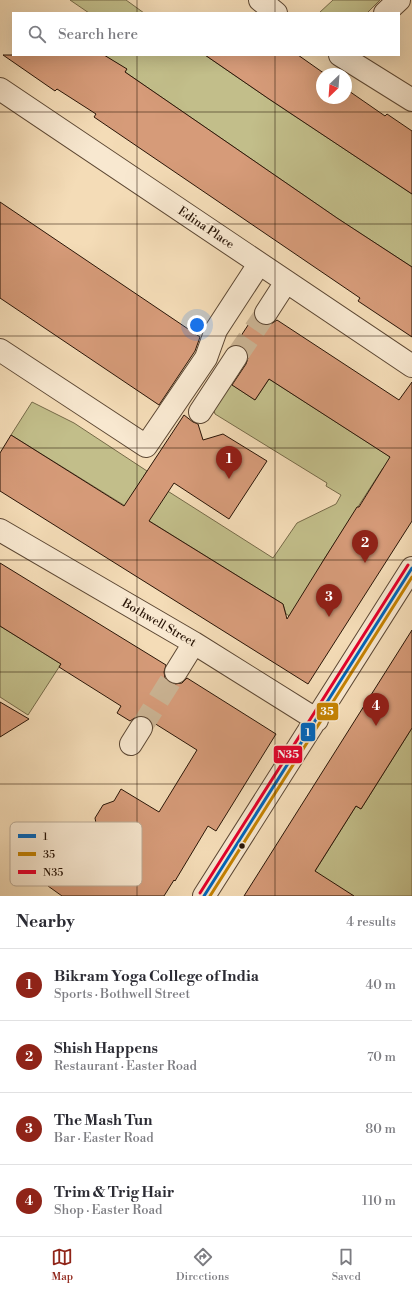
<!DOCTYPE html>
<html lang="en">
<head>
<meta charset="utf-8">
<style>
	:root { --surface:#fff; --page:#f2f2f3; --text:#2b2b33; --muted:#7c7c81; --line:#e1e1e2; --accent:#8f2418 }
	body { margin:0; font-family:"Libre Bodoni",serif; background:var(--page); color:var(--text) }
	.compass { position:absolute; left:316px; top:68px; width:36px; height:36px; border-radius:50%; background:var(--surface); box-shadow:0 4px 16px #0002; rotate:205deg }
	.you { position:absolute; left:197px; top:325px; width:14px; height:14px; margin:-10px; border:3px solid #fff; border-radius:50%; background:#1a73e8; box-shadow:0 0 0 6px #1a73e833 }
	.badge { display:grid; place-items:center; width:26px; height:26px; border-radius:50%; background:var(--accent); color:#fff; font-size:13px; font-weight:700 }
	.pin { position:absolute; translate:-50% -33px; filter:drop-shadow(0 1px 2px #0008) }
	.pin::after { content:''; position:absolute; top:21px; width:14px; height:12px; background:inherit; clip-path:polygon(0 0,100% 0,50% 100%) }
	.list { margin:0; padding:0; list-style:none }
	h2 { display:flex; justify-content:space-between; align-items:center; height:52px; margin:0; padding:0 16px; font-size:17px }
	h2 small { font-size:13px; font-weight:400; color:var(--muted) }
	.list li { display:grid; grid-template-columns:26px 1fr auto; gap:12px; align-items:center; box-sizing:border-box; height:72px; padding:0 16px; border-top:1px solid var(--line) }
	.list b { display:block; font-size:15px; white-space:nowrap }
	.list p { margin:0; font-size:13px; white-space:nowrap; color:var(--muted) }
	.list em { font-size:13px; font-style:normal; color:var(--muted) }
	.icon { flex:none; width:22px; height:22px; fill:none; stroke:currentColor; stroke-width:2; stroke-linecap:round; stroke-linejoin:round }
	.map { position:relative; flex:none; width:412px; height:896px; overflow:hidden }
	.search { position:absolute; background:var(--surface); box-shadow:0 4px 16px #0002; left:12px; right:12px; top:12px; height:44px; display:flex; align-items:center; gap:10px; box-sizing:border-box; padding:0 14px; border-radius:0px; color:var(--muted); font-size:15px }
	.sheet { height:340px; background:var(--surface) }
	nav { display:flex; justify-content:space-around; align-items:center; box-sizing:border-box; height:56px; border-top:1px solid var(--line); background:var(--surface); font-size:11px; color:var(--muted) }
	nav a { display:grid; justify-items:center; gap:2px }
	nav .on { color:var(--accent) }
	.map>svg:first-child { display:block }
	.green { fill:#c2be8a; stroke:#766a48 }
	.building { fill:#d69b79; stroke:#291507 }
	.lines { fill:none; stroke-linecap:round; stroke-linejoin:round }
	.minor-tunnel { stroke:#cbb494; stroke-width:22; stroke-dasharray:22 11; stroke-linecap:butt }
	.minor-casing { stroke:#5c4733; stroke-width:24 }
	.minor { stroke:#f8e8d0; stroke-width:22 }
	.bus-1-casing { stroke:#f8e8d0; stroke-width:6 }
	.bus-2-casing { stroke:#f8e8d0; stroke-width:6 }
	.bus-3-casing { stroke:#f8e8d0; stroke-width:6 }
	.bus-1 { stroke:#0065bd; stroke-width:3 }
	.bus-2 { stroke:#c48202; stroke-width:3 }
	.bus-3 { stroke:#e4002b; stroke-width:3 }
	.grid { fill:none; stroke:#291507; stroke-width:1; stroke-opacity:0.55 }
	.bus-dot { fill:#291507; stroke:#f8e8d0; stroke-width:1.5 }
	.labels { text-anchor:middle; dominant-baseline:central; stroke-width:3; stroke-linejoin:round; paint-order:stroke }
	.street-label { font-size:12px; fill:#291507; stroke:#f8e8d0 }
	.key { fill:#f8e8d0; stroke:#baa994; stroke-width:1 }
	.key-label { font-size:11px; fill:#291507 }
	.line-badge { stroke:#f8e8d0; stroke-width:1.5 }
	.badge-label { font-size:11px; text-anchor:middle; font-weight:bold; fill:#fff }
</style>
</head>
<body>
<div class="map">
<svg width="412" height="896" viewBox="0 0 412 896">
	<rect width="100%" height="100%" fill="#f4dcb7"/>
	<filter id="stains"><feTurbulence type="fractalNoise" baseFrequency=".005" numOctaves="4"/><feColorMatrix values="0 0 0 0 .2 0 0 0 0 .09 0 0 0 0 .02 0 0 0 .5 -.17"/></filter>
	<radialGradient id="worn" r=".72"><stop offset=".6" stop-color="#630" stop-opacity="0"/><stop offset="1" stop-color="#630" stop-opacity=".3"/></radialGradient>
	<path class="green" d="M70 0H126L144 13H89Z
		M333 0H380L367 13H319Z
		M104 55H205L269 99 412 194V267L337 218 125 72 126 69 110 59 102 60Z
		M269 379 392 458 386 468H383L323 561 293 618 286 614 283 604 11 435 32 402 74 423 147 471 144 476 273 558 297 523 336 504 341 495 326 486 327 483 215 414 212 404 231 384 255 400Z
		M0 626 61 664 28 715 0 697Z
		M412 728V896H354L312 876 356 806 361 809Z"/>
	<path class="building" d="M3 55H104L127 69 125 72 337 218 412 267V337L358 301 360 298 94 117 96 114 57 89 55 91Z
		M205 55H298L325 74H322V98H346V89L385 116 387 114 412 131V194L269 99Z
		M0 202 200 337 195 351 159 405 0 298Z
		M254 316 259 323 265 325 271 324 277 320 399 400 412 382V521L308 684 0 491V453L11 435 124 506 184 415 193 422 198 424 203 440 223 434 267 461 229 519 174 483 149 521 283 604 287 619 323 561 357 507H359L390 457 269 379 255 400 232 385 246 364 248 358 247 352 243 347 235 345Z
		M0 563 166 665 164 672 165 678 170 683 175 684 182 683 187 678 276 734 216 831 208 826 175 881 174 880 164 896H62L48 886 76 842 103 860 95 818 103 805 114 801 121 789 159 812 197 750 154 723 153 725 152 722 147 717 142 716 136 717 130 721 117 713 121 706 59 667 61 664 0 626Z
		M412 630V728L361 809 356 806 315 871 354 896H244Z
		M0 702 29 719 0 737Z"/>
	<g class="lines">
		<path class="minor-tunnel" d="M236 357 266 313
			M141 728 176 672"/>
		<defs>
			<path id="minor" d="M260 0 276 13
				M385 13 399 0
				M340 55 412 100
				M0 89 412 366
				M266 313 286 282
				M0 350 146 446 206 358 216 330 259 264
				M200 412 236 357
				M0 530 194 643 317 720
				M176 672 194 643
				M131 744 141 728
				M204 896 412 568"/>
		</defs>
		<use href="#minor" class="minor-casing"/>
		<use href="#minor" class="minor"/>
		<defs>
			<path id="bus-1" d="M204 896 412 568"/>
			<path id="bus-2" d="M210 896 412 577"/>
			<path id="bus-3" d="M200 893 408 565"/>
		</defs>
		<use href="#bus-1" class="bus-1-casing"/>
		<use href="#bus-2" class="bus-2-casing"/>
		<use href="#bus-3" class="bus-3-casing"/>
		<use href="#bus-1" class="bus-1"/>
		<use href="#bus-2" class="bus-2"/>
		<use href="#bus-3" class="bus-3"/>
	</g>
	<path class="grid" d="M137 0V13M275 0V13M137 55V896M275 55V896M0 112H412M0 224H412M0 336H412M0 448H412M0 560H412M0 672H412M0 784H412"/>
	<circle class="bus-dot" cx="242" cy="846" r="3.5"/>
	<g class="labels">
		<g class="street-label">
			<text transform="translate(206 228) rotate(34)">Edina Place</text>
			<text transform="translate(159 623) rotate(30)">Bothwell Street</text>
		</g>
	</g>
	<rect x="10" y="822" width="132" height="64" rx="6" class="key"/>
	<rect x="18" y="834" width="18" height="4" fill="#0065bd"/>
	<rect x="18" y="852" width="18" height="4" fill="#c48202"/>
	<rect x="18" y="870" width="18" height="4" fill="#e4002b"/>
	<g class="key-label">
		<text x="43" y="840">1</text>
		<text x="43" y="858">35</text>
		<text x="43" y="876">N35</text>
	</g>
	<g class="line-badge">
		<rect x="316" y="702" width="23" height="19" rx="4" fill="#c48202"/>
		<rect x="300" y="722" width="16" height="20" rx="4" fill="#0065bd"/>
		<rect x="273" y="745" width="30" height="19" rx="4" fill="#e4002b"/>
	</g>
	<g class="badge-label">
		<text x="327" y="715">35</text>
		<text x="308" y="736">1</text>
		<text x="288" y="758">N35</text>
	</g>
	<rect width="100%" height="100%" filter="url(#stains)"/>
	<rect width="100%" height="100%" fill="url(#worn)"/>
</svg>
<svg class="compass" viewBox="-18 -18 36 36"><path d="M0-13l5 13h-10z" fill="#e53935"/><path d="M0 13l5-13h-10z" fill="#7c7c81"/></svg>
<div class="you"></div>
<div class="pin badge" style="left:229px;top:479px">1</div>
<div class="pin badge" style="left:365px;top:563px">2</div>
<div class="pin badge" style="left:329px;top:617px">3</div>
<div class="pin badge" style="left:376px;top:726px">4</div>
<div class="search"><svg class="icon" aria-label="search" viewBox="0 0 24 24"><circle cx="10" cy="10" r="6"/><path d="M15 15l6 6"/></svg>Search here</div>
</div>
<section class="sheet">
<h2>Nearby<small>4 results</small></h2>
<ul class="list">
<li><span class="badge">1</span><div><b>Bikram Yoga College of India</b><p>Sports · Bothwell Street</p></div><em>40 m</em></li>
<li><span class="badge">2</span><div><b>Shish Happens</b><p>Restaurant · Easter Road</p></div><em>70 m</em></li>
<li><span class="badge">3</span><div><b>The Mash Tun</b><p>Bar · Easter Road</p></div><em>80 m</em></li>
<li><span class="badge">4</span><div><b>Trim &amp; Trig Hair</b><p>Shop · Easter Road</p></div><em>110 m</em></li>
</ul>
</section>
<nav>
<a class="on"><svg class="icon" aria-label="map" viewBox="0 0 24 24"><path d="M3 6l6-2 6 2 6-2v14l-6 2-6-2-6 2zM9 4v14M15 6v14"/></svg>Map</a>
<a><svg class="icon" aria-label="directions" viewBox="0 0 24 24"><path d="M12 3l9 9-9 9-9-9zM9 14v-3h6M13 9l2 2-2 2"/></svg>Directions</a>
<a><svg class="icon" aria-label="saved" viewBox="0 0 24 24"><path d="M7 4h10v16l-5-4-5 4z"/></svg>Saved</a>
</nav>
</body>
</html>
